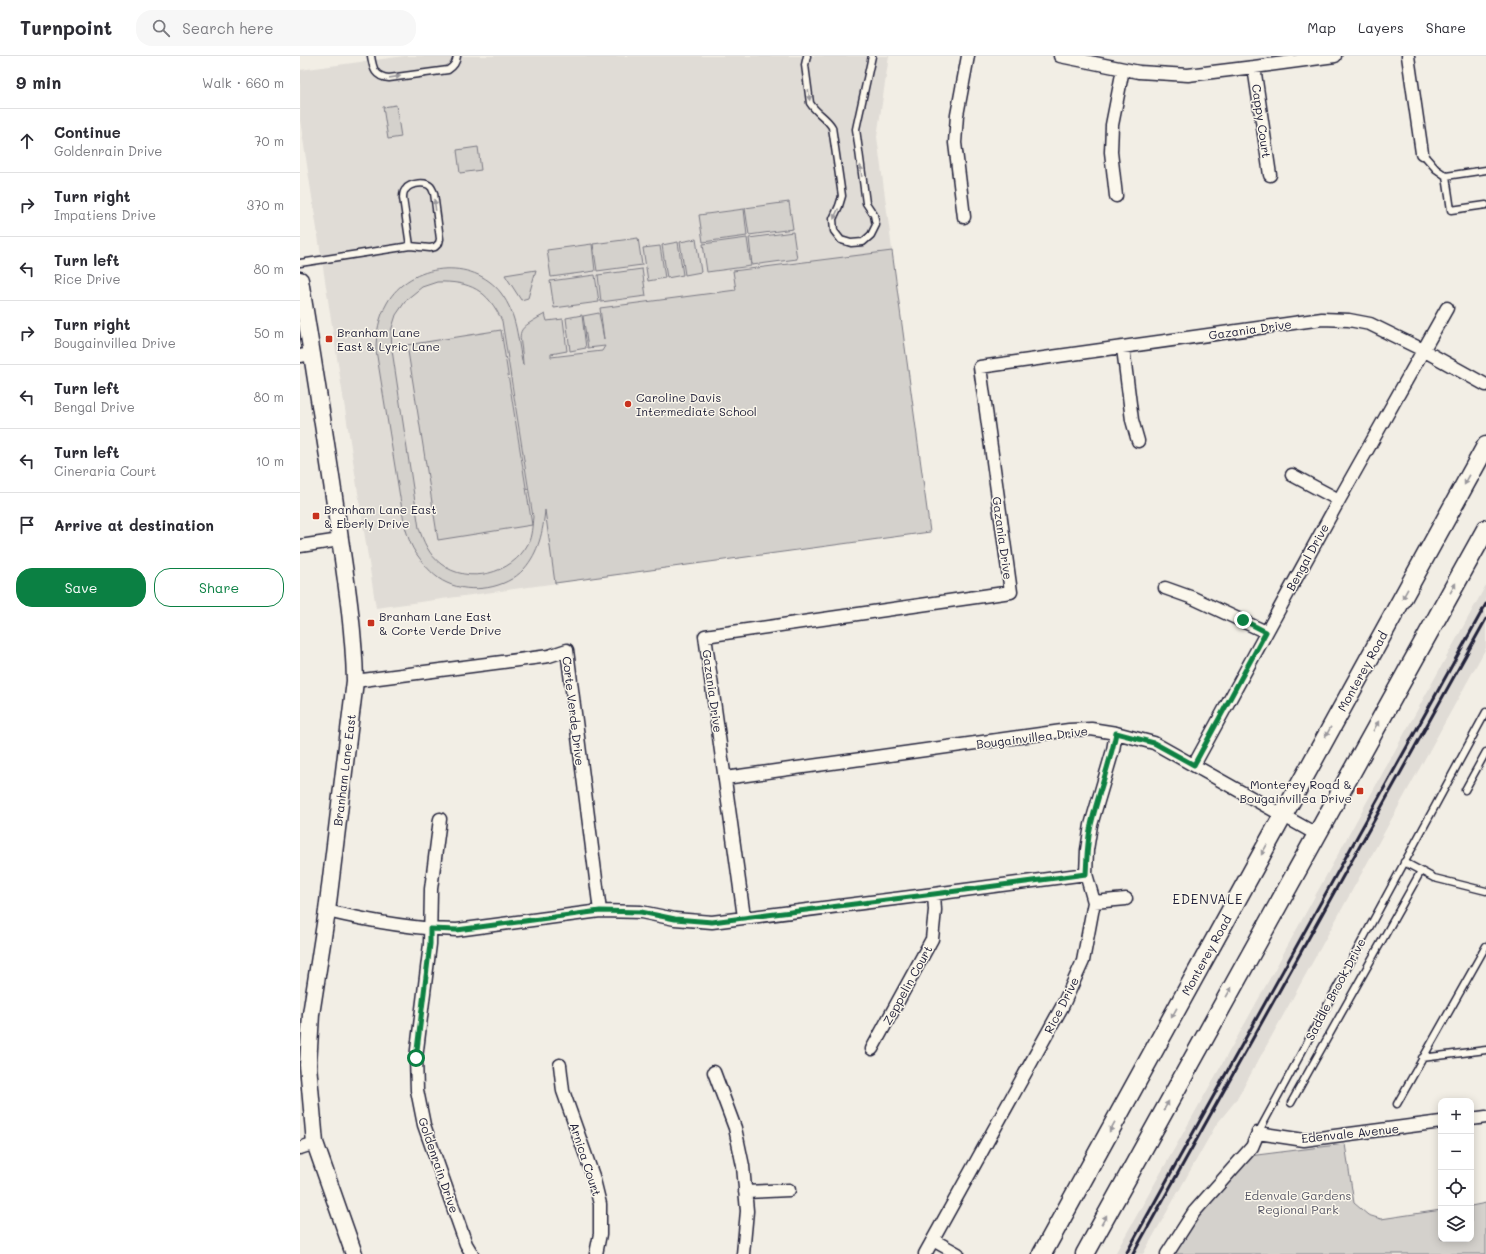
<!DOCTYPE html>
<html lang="en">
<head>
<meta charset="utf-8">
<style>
	:root { --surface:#fff; --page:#f7f7f7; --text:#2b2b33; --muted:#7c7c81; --line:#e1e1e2; --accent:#0b8043 }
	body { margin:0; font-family:Mali,sans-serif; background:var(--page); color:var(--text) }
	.controls { position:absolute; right:12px; bottom:12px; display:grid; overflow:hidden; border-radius:8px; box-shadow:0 2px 10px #0003 }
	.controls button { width:36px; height:36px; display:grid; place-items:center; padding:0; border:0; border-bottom:1px solid var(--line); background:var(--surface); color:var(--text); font:20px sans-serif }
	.stop { position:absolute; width:12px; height:12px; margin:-9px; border:3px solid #0b8043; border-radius:50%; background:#fff }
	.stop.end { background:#0b8043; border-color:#fff; box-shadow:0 1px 4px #0008 }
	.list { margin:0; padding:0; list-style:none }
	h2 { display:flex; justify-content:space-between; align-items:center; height:52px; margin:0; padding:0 16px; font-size:17px }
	h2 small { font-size:13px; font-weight:400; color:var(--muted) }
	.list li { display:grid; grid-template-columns:26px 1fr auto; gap:12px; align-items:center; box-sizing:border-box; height:64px; padding:0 16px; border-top:1px solid var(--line) }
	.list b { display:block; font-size:15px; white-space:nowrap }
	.list p { margin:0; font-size:13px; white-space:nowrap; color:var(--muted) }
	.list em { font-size:13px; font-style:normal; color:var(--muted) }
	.actions { display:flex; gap:8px; padding:12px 16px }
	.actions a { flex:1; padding:9px 0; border:1px solid var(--accent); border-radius:16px; text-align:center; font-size:14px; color:var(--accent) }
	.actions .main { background:var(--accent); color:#fff }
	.icon { flex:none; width:22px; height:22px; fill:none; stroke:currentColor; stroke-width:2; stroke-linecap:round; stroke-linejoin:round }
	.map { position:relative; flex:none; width:1186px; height:1198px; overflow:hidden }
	header { display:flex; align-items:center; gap:24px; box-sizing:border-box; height:56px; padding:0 20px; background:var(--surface); border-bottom:1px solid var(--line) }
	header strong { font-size:19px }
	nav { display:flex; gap:22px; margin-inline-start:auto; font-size:14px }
	.search { width:280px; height:36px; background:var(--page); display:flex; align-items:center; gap:10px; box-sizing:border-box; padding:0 14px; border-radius:16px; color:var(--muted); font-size:15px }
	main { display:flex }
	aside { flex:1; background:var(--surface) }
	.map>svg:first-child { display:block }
	.built { fill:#e0dcd6 }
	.green { fill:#d4d1cc; stroke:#7b7a84; fill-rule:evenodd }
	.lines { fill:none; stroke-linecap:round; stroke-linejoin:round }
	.lane-casing { stroke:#22223b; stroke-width:9 }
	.street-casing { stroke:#22223b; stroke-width:15 }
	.secondary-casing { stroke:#22223b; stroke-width:19 }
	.primary-casing { stroke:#22223b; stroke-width:21 }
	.lane { stroke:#fbf7ec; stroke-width:6 }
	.street { stroke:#fbf7ec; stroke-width:12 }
	.secondary { stroke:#fbf7ec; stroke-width:16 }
	.primary { stroke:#fbf7ec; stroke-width:18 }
	.rail { stroke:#22223b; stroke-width:3 }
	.oneway { fill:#99979c }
	.route { stroke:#0b8043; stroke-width:5 }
	.poi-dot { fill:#c8321e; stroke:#fbf7ec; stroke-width:1.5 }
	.labels { text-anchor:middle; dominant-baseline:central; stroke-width:3; stroke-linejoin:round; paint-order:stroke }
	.street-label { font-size:12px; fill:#22223b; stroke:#fbf7ec }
	.poi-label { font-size:12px; fill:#22223b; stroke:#fbf7ec; text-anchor:start }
	.park-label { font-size:12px; fill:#575766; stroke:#fbf7ec }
	.neighbourhood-label { font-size:13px; letter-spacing:1px; fill:#22223b; stroke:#fbf7ec }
</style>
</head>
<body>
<header>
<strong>Turnpoint</strong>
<div class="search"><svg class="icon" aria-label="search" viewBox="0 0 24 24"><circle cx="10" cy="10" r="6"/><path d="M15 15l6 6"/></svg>Search here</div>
<nav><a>Map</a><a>Layers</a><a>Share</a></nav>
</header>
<main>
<aside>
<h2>9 min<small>Walk · 660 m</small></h2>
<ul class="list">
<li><svg class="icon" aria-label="ahead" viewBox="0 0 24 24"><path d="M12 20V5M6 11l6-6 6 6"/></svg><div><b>Continue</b><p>Goldenrain Drive</p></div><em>70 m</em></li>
<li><svg class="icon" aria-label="right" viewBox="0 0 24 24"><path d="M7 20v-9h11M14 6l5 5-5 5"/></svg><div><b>Turn right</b><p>Impatiens Drive</p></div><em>370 m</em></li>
<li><svg class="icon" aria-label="left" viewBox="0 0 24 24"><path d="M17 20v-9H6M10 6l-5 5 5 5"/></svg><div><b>Turn left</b><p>Rice Drive</p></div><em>80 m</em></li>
<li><svg class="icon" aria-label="right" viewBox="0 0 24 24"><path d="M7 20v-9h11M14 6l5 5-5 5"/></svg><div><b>Turn right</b><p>Bougainvillea Drive</p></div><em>50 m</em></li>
<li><svg class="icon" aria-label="left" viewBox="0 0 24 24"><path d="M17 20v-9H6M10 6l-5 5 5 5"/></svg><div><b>Turn left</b><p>Bengal Drive</p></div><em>80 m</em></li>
<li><svg class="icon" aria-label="left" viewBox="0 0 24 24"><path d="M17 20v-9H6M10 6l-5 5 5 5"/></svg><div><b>Turn left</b><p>Cineraria Court</p></div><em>10 m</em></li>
<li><svg class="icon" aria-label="arrive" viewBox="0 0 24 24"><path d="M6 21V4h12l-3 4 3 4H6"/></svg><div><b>Arrive at destination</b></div></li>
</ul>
<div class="actions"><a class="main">Save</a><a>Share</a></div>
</aside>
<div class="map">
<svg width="1186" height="1198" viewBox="0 0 1186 1198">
	<rect width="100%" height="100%" fill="#f2eee5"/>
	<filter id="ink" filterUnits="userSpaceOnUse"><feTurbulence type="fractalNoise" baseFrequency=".025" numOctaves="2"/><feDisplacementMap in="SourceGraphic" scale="8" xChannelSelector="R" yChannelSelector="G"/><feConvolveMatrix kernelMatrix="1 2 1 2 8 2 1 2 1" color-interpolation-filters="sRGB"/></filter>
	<g filter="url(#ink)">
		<path class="built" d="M105 0H589L577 81 630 476 76 552 0 64V14Z
			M1186 529V592L937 1043 916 1069 843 1198H815L948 962Z"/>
		<path class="green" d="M96 49 101 81 88 83 83 51Z
			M178 91 181 114 160 117 157 94Z
			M489 146 493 173 449 179 445 152Z
			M444 153 447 180 403 186 399 159Z
			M493 176 497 203 452 209 449 182Z
			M338 182 342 209 297 215 293 188Z
			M447 182 451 210 407 216 403 188Z
			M396 183 401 216 385 219 380 186Z
			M378 186 383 219 367 222 362 189Z
			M292 188 295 215 251 221 247 194Z
			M360 190 365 222 348 225 343 192Z
			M592 195 630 476 255 527 245 454C243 475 239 496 224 513 206 533 171 538 147 527 135 522 125 510 118 500 110 490 107 478 104 466L76 294C76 278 79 261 87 247 109 207 173 200 201 237 218 260 217 283 223 309 222 274 210 277 245 258L247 265 263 263 267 295 251 298V301L302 295 305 290 288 292 283 260 299 257 304 283 300 252 436 234 433 215ZM137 226C170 225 188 234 202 265L233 461C232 470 232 479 228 488 212 518 168 529 141 508 129 499 123 485 119 472L92 294 91 275 96 259 107 243 122 231Z
			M342 213 346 240 301 246 298 219Z
			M236 214 228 242 221 244 205 219Z
			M295 219 299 246 254 252 250 225Z
			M282 259 286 292 270 295 266 262Z
			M201 274 232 469 138 484 107 289Z
			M1045 1088 1054 1147 1068 1159 1081 1163 1141 1154V1183H1171V1150L1186 1147V1198H873L886 1175 949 1100Z"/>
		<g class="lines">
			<defs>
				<path id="lane" d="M71 0C73 13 75 21 89 22L148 14C154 10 156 7 157 0
					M507 0 505 9 510 47C516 57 526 61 532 71L542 140 539 150 533 163 534 175 541 184 551 187 563 186 571 179 576 169 574 159 566 147 556 73 572 0
					M1122 97 1136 113 1146 120 1151 154 1186 149
					M1146 120 1186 114
					M0 207 110 190 130 192 135 191 139 187 140 183 134 137C133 135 132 132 131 131 126 125 110 127 106 133 103 135 103 139 103 142L110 190
					M1165 734 1186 696
					M1104 806 1134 822 1186 835
					M1122 1002 1186 994
					M991 1047 1121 815
					M1097 1048 1186 890
					M958 1077 1186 656"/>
				<path id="street" d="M760 0 839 16 888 19 954 11 1035 0
					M1108 0 1122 97
					M954 11 970 119
					M816 140 811 96 812 69 823 13
					M664 161 655 87 657 59 668 0
					M823 292 832 364 838 385
					M0 300 11 298
					M992 419 1039 444
					M0 490 40 484
					M865 532 893 542 966 576
					M55 625 249 600 267 594 300 855
					M894 709 1039 444 1147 252
					M425 722 769 674 791 673 816 677 854 687 1016 778
					M140 763 131 833 130 888 116 1002 117 1034 124 1069 166 1188 172 1198
					M794 846 826 843
					M27 855C69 865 113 873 157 874L300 855 341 856 375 863 412 866 634 838 786 818
					M444 861 405 580 711 536 680 311 1022 263 1049 264 1070 268 1123 294 1186 329
					M572 993 632 883 635 854 634 838
					M260 1009 263 1035 293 1120 300 1148V1178L296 1198
					M414 1016 435 1072 443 1110 447 1155 443 1198
					M1171 1063 1186 1061
					M0 1092 15 1087
					M445 1136 489 1134
					M633 1184 658 1198
					M625 1198 763 949 783 905 794 846 786 818 787 794 791 769 813 694 816 677
					M867 1198 894 1156 952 1091 958 1077 1004 1084 1141 1066"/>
				<path id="secondary" d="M0 224C14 310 28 396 40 483 47 530 54 577 55 625L27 855 11 958 8 1009 15 1087 54 1198"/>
				<path id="primary" d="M742 1198 1186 390
					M785 1198 1186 473"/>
			</defs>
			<use href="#lane" class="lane-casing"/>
			<use href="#street" class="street-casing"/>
			<use href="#secondary" class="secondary-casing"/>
			<use href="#primary" class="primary-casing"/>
			<use href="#lane" class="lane"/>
			<use href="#street" class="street"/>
			<use href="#secondary" class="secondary"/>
			<use href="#primary" class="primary"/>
			<path class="rail" d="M826 1198 1186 548
				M833 1198 1186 563"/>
		</g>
		<defs><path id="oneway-solid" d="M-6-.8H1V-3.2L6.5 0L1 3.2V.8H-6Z"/></defs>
		<g class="oneway">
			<use href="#oneway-solid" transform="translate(95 21) rotate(-8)"/>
			<use href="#oneway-solid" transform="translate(509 39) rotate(83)"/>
			<use href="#oneway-solid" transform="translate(561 115) rotate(-98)"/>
			<use href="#oneway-solid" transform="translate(135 149) rotate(-97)"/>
			<use href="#oneway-solid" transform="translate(536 158) rotate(114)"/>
			<use href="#oneway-solid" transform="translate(1167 424) rotate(119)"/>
			<use href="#oneway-solid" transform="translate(1153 532) rotate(-61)"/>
			<use href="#oneway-solid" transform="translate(1105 538) rotate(119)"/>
			<use href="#oneway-solid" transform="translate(1076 670) rotate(-61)"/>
			<use href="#oneway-solid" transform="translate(1028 676) rotate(119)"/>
			<use href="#oneway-solid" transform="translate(964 794) rotate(119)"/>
			<use href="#oneway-solid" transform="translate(929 936) rotate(-61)"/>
			<use href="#oneway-solid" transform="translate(874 957) rotate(119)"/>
			<use href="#oneway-solid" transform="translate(866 1050) rotate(-61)"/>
			<use href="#oneway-solid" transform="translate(812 1071) rotate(119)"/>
			<use href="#oneway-solid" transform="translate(804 1164) rotate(-61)"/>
		</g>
	</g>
	<g class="lines" filter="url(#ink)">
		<path class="route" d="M116 1002 130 888V873L157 874 300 855 341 856 375 863 412 866 634 838 786 818C787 801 787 785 791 769 798 738 810 708 816 677L854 687 894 709 966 576 943 564"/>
	</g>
	<g class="poi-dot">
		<rect x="25" y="279" width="8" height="8" rx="2"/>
		<circle cx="328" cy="348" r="4"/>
		<rect x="12" y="456" width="8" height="8" rx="2"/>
		<rect x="67" y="563" width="8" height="8" rx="2"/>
		<rect x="1056" y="731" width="8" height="8" rx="2"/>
	</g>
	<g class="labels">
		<g class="street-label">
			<text transform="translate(962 65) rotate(82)">Cappy Court</text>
			<text transform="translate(950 273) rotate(-8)">Gazania Drive</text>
			<text transform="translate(703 482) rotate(82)">Gazania Drive</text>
			<text transform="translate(1007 501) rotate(-61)">Bengal Drive</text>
			<text transform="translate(1062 615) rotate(-61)">Monterey Road</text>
			<text transform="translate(413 635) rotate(82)">Gazania Drive</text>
			<text transform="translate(274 655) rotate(83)">Corte Verde Drive</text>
			<text transform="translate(732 681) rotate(-7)">Bougainvillea Drive</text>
			<text transform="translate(44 714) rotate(-83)">Branham Lane East</text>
			<text transform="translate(906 899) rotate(-61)">Monterey Road</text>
			<text transform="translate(607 929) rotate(-61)">Zeppelin Court</text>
			<text transform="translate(1035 933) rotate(-62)">Saddle Brook Drive</text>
			<text transform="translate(761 949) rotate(-63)">Rice Drive</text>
			<text transform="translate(1050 1077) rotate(-6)">Edenvale Avenue</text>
			<text transform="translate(286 1103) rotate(72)">Arnica Court</text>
			<text transform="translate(139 1109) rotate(71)">Goldenrain Drive</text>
		</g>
		<g class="poi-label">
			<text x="37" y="276">Branham Lane<tspan x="37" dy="14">East &amp; Lyric Lane</tspan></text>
			<text x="336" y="341">Caroline Davis<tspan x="336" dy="14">Intermediate School</tspan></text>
			<text x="24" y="453">Branham Lane East<tspan x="24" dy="14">&amp; Eberly Drive</tspan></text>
			<text x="79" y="560">Branham Lane East<tspan x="79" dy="14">&amp; Corte Verde Drive</tspan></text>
			<text x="1052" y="728" text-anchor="end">Monterey Road &amp;<tspan x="1052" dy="14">Bougainvillea Drive</tspan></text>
		</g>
		<g class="park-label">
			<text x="998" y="1139">Edenvale Gardens<tspan x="998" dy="14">Regional Park</tspan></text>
		</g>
		<g class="neighbourhood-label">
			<text x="908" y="842">EDENVALE</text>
		</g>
	</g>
</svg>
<div class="controls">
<button>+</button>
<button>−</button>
<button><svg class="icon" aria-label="locate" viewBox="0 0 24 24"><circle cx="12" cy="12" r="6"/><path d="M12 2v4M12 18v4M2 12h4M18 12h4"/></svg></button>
<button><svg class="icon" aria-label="layers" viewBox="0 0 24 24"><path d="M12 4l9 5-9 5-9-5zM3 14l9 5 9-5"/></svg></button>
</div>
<div class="stop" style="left:116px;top:1002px"></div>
<div class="stop end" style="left:943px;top:564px"></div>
</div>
</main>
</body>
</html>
